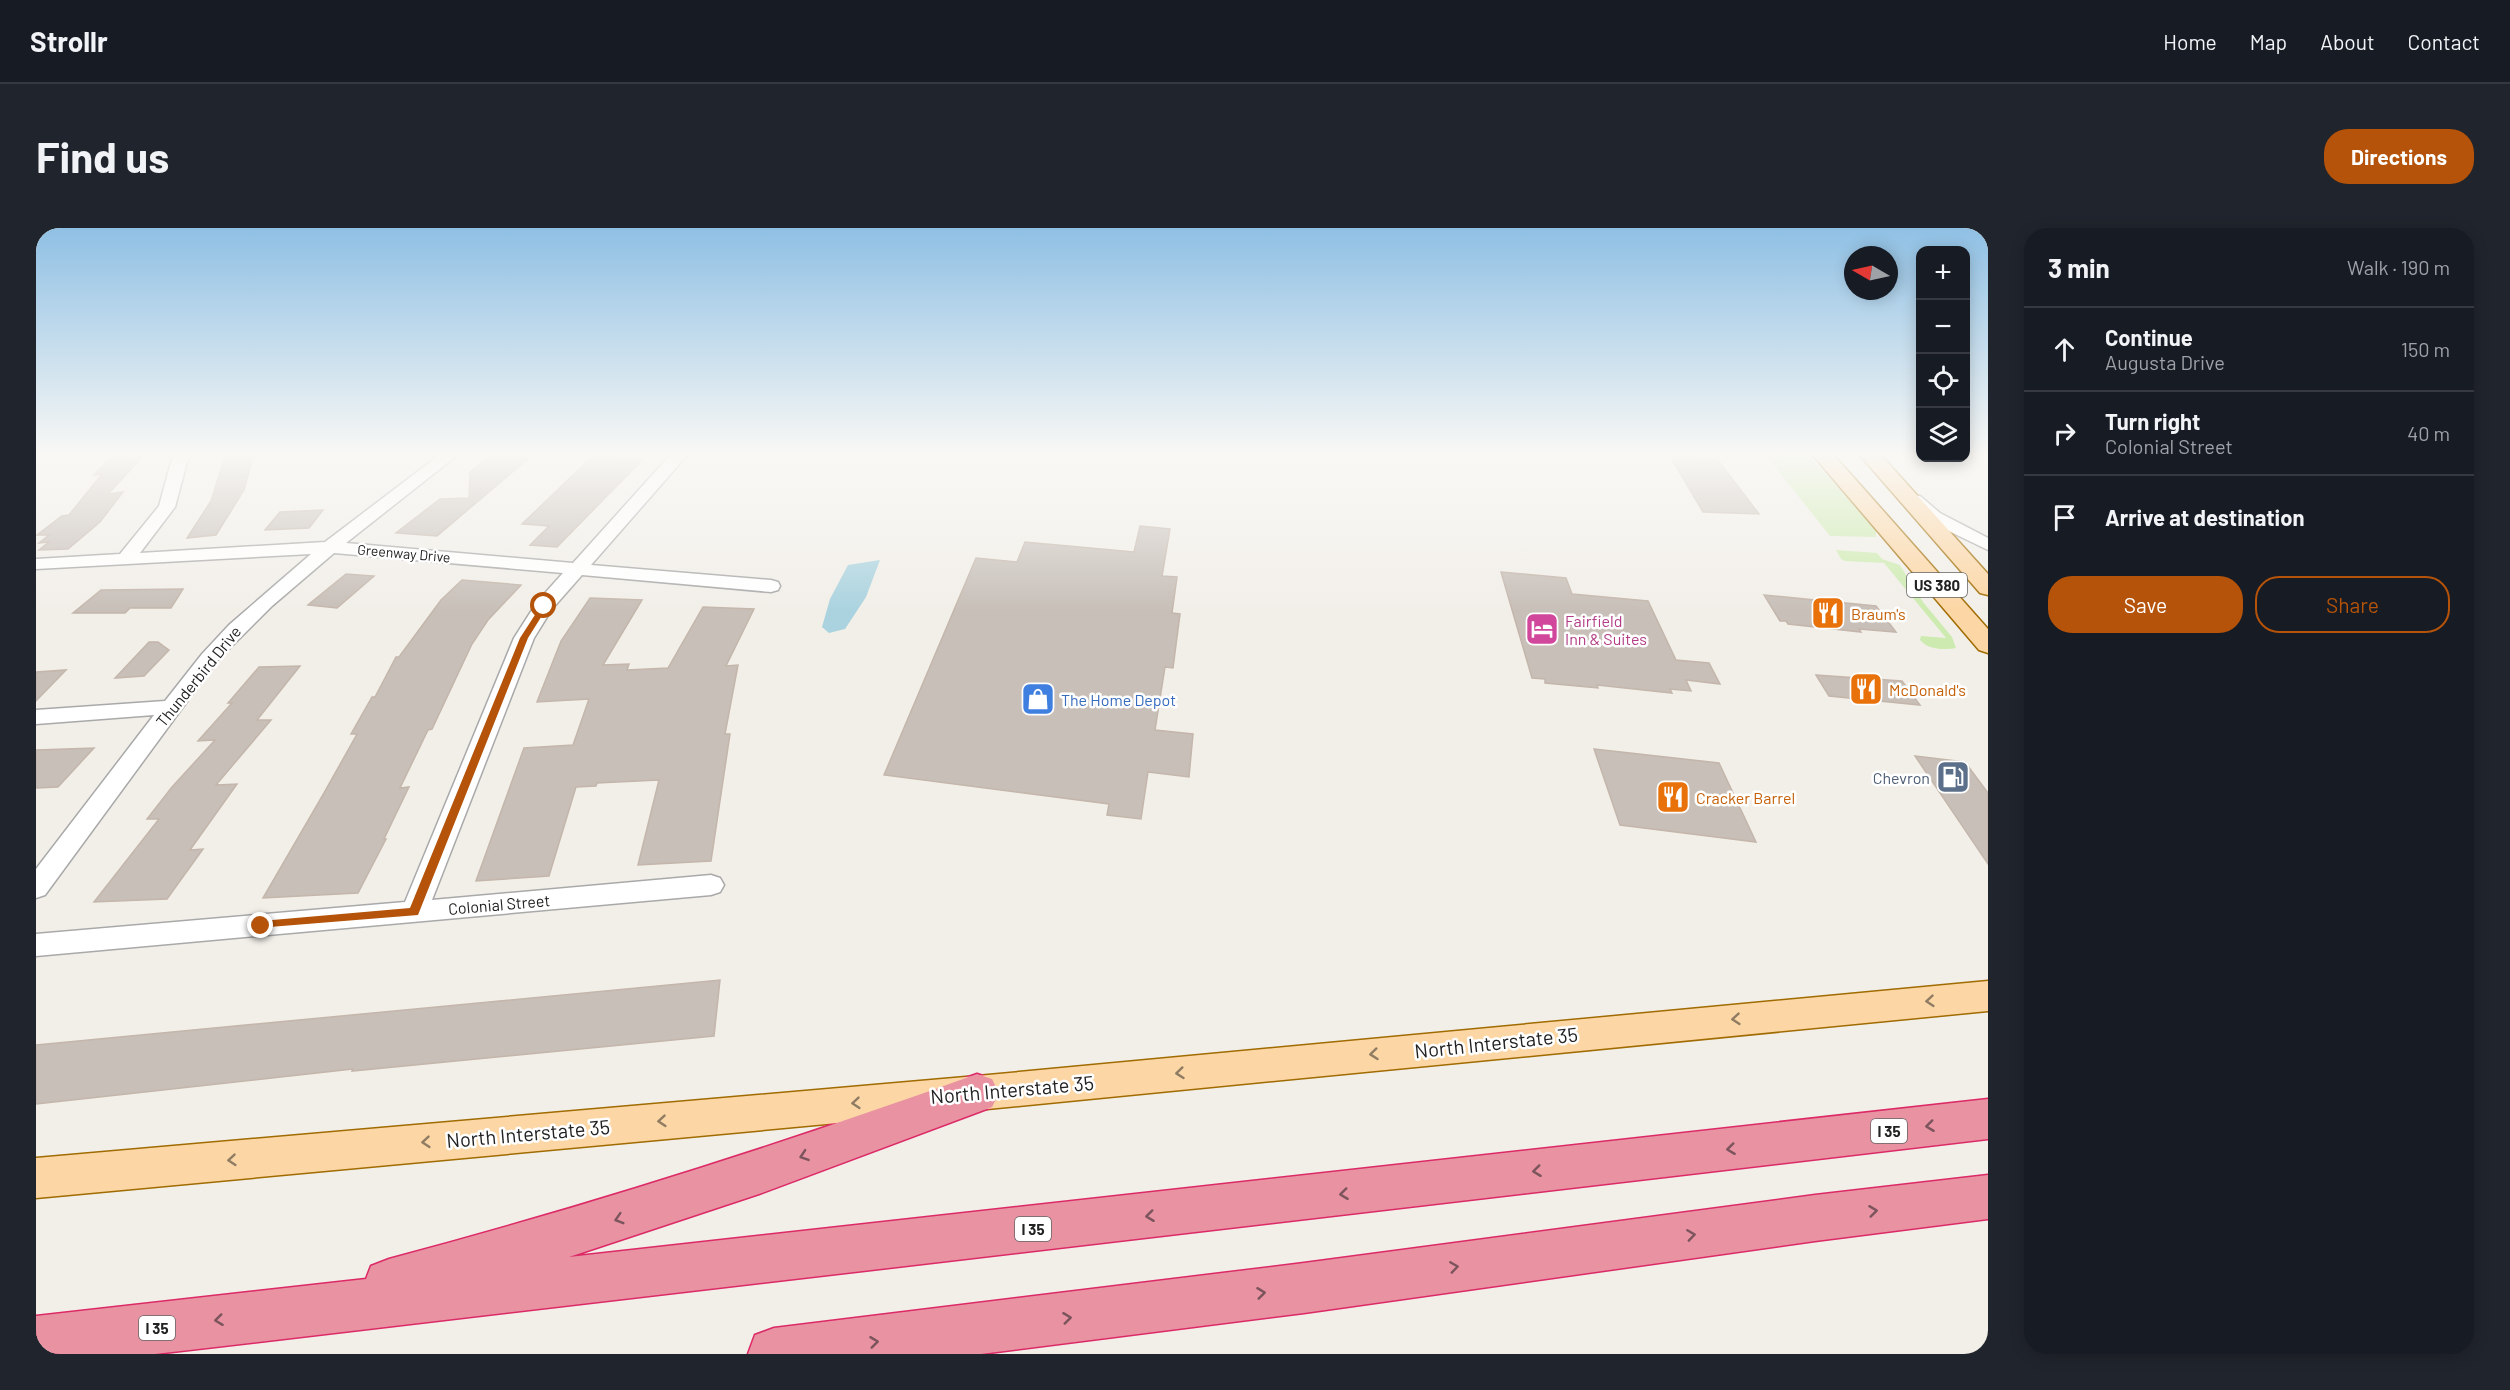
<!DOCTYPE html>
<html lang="en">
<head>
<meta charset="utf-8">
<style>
	:root { --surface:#171b24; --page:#20242c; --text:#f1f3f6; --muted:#9ea1a6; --line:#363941; --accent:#b45309 }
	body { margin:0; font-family:Barlow,sans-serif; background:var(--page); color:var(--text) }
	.controls { position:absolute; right:18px; top:18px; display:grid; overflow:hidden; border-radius:12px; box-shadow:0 3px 15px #0003 }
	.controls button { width:54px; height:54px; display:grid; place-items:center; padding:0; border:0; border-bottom:2px solid var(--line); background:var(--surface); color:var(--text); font:30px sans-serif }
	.compass { position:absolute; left:1808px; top:18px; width:54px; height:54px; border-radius:50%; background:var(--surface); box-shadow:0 3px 15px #0003; rotate:279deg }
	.stop { position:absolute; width:18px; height:18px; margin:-14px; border:4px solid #b45309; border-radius:50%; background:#fff }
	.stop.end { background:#b45309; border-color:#fff; box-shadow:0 2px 6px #0008 }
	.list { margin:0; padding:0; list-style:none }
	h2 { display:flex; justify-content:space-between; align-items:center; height:78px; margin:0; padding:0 24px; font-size:26px }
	h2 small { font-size:20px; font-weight:400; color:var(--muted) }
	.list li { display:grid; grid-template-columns:39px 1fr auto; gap:18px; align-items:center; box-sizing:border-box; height:84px; padding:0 24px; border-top:2px solid var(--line) }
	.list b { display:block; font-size:22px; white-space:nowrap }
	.list p { margin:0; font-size:20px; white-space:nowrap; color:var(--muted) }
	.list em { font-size:20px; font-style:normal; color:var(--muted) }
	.actions { display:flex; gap:12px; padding:18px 24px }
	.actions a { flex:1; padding:14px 0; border:2px solid var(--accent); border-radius:24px; text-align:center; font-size:21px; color:var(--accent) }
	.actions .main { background:var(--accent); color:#fff }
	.icon { flex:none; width:33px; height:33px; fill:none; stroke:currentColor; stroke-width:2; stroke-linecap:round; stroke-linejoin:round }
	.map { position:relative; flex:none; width:1952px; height:1126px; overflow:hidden; border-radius:24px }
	header { display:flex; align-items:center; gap:36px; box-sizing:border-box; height:84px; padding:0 30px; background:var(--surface); border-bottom:2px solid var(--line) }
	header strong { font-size:28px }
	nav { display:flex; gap:33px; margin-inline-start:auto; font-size:21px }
	.intro { display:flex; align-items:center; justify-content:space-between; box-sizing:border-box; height:144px; padding:0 36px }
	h1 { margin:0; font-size:42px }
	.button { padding:15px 27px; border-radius:24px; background:var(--accent); color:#fff; font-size:21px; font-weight:700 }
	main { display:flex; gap:36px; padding:0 36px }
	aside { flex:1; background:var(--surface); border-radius:24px; box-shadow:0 3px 15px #0003 }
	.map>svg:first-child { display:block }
	.grass { fill:#cdebb0 }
	.water { fill:#aad3df }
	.building { fill:#c7bfb8; stroke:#c4b6ab; stroke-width:1.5 }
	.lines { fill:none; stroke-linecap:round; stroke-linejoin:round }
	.minor-casing { stroke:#a9a9a9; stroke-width:3 }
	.major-casing { stroke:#a06b00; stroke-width:3 }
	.highway-casing { stroke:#dc2a67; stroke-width:3 }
	.minor { fill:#fff; fill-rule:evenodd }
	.major { fill:#fcd6a4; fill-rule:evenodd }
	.highway { fill:#e892a2; fill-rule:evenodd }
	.oneway { stroke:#8f7c63 }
	.oneway2 { stroke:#7b545c }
	.route { fill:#b45309 }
	.labels { text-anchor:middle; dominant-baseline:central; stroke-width:5; stroke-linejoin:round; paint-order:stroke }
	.far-street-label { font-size:14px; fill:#222; stroke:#fff }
	.shield { fill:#fff; stroke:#646464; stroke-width:1.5 }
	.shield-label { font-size:15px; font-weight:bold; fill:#222 }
	.food-label { font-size:16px; fill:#c56008; stroke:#fff; text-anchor:start }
	.hotel-label { font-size:16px; fill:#b23c85; stroke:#fff; text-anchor:start }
	.street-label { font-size:16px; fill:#222; stroke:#fff }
	.shop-label { font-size:16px; fill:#366cbe; stroke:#fff; text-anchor:start }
	.service-label { font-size:16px; fill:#4e5e75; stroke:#fff; text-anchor:end }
	.near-street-label { font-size:20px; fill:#222; stroke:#fff }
</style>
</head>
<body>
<header>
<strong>Strollr</strong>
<nav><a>Home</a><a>Map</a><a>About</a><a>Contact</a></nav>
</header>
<div class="intro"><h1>Find us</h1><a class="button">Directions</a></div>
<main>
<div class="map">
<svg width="1952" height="1126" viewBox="0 0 1952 1126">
	<rect width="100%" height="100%" fill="#f2efe9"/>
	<path class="grass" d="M1728 225H1765L1776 231 1840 302V309L1794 308Z
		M1800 322 1841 325 1846 331 1864 337 1887 374 1916 409 1920 420C1908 422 1892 422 1884 412L1885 408 1910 410 1848 335 1809 333 1805 331Z"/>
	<path class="water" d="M844 332 830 369 809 401 793 405 786 399 794 371 812 337Z"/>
	<path class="building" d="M79 225H110L72 266 87 264 64 294 32 321 3 322 13 314 3 315 13 307H1L26 288 33 287 66 246 58 247Z
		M190 225H218L208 262 180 307 151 310 175 273Z
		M456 226 494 229 401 308 360 305 404 271 433 270 434 247 436 245H433Z
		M557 228 606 232 521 319 494 317 513 298 486 296Z
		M1634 228 1681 231 1723 286 1667 284Z
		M287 282 273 300 229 302 244 284Z
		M1104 298 1134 301 1126 348 1141 349 1136 385 1144 386 1137 440 1129 439 1119 502 1157 506 1153 549 1112 544 1105 591 1071 587 1073 576 848 547 940 330 981 334 989 314 1098 324Z
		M1465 344 1530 350 1536 366 1612 373 1640 432 1673 435 1684 456 1650 452 1655 463 1634 461 1636 465 1561 457 1562 460 1509 455V451L1496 450Z
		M310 346 338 348 301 380 272 377Z
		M426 352 485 357 452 392 436 416 396 501 392 502 364 560 373 559 348 611H350L322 665 227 670 288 565 321 506H315L336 469H339L360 429H363L405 372Z
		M147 361 135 380H94L89 385H37L65 362Z
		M1728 367 1840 378 1860 404 1823 401 1825 404 1752 396 1750 393H1744Z
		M554 370 606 372 567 437 593 436 591 442 632 440 667 379 718 381 690 438 702 437 689 506H694L675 633 602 637 623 552 561 555 560 558 540 559 513 648 440 653 488 520 537 517 553 471 501 474 525 413Z
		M113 414H122L133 422 108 448 79 450Z
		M264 438 221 492H235L180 557 201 556 154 622 167 621 131 671 58 674 123 591H111L136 559 179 512 162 513 196 475H192L223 439Z
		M30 442 0 473V444Z
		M1780 447 1866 453 1884 477 1793 468Z
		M58 520 22 559 0 560V522Z
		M1558 521 1683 535 1720 614 1584 597Z
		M1879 528 1929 534 1952 565V636Z
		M684 752 678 808 316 843 317 841 0 876V817Z"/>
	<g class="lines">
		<defs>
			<path id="minor" d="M140 225H156L151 234 139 279 104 325 289 314 406 225H424L310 315 537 335 636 225H653L555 337 735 352 742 354 744 358 742 362 735 364 546 347 516 381 498 410 396 672 675 647 684 650 688 657 684 664 675 667 0 728V706L369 674 478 410 501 374 527 345 298 325 236 378 180 434 9 667 0 670V641L118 487 0 496V482L129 473 166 426 193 397 275 326 0 341V331L84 326 123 278 135 234Z
				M1878 267 1884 268 1904 285 1952 310V322L1892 293 1870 272Z"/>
			<path id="major" d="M1775 225H1796L1952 401V425L1943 422Z
				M1822 225H1843L1952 346V367L1944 365Z
				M1952 753V783L941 882 0 970V930L941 848Z"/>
			<path id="highway" d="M941 846 956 851 963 865 956 879 723 966 533 1029 1952 871V911L119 1126H0V1088L330 1051 335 1038 353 1031C552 978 747 916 941 846Z
				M1952 947V991L1779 1013 1268 1085 945 1126H712L719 1107 738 1100 1268 1035 1779 967Z"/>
		</defs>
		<use href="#minor" class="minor-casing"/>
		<use href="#major" class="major-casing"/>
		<use href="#highway" class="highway-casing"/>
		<use href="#minor" class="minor"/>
		<use href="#major" class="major"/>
		<use href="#highway" class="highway"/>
	</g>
	<defs><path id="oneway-chevron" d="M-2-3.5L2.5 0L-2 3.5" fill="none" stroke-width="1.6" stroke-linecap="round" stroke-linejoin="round" transform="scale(1.5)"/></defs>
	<g class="oneway">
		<use href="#oneway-chevron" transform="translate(1894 773) rotate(175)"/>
		<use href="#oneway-chevron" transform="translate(1700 791) rotate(175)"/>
		<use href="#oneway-chevron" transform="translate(1338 826) rotate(174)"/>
		<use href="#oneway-chevron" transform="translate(1144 845) rotate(174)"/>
		<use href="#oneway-chevron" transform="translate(820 875) rotate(175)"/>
		<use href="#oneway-chevron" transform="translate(626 893) rotate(175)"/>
		<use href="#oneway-chevron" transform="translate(390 914) rotate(175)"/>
		<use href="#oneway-chevron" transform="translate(196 932) rotate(175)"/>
	</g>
	<g class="oneway2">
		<use href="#oneway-chevron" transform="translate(1894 898) rotate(173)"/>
		<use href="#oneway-chevron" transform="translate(1695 921) rotate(173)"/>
		<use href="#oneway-chevron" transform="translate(768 928) rotate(161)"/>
		<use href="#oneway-chevron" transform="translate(1501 943) rotate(173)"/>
		<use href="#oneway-chevron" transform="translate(1308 966) rotate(173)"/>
		<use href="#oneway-chevron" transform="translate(1837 983) rotate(-7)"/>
		<use href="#oneway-chevron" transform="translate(1114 988) rotate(173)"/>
		<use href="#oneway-chevron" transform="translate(583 991) rotate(163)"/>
		<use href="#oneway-chevron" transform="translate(1655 1007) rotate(-8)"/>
		<use href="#oneway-chevron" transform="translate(1418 1039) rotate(-8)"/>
		<use href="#oneway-chevron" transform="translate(1225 1065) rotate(-7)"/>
		<use href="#oneway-chevron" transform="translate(1031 1090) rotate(-7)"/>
		<use href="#oneway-chevron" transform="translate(183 1092) rotate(173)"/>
		<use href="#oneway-chevron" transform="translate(838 1114) rotate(-7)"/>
	</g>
	<linearGradient id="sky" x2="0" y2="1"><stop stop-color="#8fc0e4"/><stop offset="0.59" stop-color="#f9f8f5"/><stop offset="1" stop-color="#f9f8f5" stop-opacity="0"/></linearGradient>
	<rect width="1952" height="383" fill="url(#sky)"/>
	<path class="route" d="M508 375 512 378 492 410 382 687 221 700V695L225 693 374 680 484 410 506 376Z"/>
	<defs>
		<symbol id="restaurant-square" viewBox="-11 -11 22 22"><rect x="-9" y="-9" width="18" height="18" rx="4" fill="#e8710a" stroke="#fff"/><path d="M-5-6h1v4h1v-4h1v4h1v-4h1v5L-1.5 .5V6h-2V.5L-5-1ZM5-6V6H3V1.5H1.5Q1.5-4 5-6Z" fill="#fff"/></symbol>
		<symbol id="hotel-square" viewBox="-11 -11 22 22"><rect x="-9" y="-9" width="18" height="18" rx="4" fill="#d1479c" stroke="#fff"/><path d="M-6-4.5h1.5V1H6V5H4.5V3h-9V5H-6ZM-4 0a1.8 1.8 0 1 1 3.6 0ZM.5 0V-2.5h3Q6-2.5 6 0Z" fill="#fff"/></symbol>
		<symbol id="shop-square" viewBox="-11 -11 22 22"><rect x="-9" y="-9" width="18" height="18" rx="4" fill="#3f7fe0" stroke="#fff"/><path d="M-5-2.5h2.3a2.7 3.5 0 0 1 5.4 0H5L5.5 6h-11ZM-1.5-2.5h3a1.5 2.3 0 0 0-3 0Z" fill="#fff"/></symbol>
		<symbol id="fuel-square" viewBox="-11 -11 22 22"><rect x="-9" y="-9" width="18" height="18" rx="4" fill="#5c6f8a" stroke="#fff"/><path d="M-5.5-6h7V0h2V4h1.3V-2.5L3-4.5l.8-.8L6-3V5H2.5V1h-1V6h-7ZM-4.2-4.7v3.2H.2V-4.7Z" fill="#fff"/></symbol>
	</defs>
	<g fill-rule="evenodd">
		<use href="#restaurant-square" x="1773" y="366" width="38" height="38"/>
		<use href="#hotel-square" x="1487" y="382" width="38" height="38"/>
		<use href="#restaurant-square" x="1811" y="442" width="38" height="38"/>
		<use href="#shop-square" x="983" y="452" width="38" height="38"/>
		<use href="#fuel-square" x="1898" y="530" width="38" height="38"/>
		<use href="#restaurant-square" x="1618" y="550" width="38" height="38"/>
	</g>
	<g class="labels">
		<g class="far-street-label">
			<text transform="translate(368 325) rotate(5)">Greenway Drive</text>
		</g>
		<g class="shield">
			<rect x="1871" y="345" width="60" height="24" rx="4.5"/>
			<rect x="1835" y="891" width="36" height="24" rx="4.5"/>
			<rect x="979" y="989" width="36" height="24" rx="4.5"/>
			<rect x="103" y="1088" width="36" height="24" rx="4.5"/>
		</g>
		<g class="shield-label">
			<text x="1901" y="357">US 380</text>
			<text x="1853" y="903">I 35</text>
			<text x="997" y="1001">I 35</text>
			<text x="121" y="1100">I 35</text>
		</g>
		<g class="food-label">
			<text x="1815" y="385">Braum's</text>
			<text x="1853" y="461">McDonald's</text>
			<text x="1660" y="569">Cracker Barrel</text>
		</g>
		<g class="hotel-label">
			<text x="1529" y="392">Fairfield<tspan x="1529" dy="18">Inn &amp; Suites</tspan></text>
		</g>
		<g class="street-label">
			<text transform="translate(162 448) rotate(-51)">Thunderbird Drive</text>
			<text transform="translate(463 676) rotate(-5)">Colonial Street</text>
		</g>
		<g class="shop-label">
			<text x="1025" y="471">The Home Depot</text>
		</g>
		<g class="service-label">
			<text x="1894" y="549">Chevron</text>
		</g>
		<g class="near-street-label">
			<text transform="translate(1460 814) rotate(-6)">North Interstate 35</text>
			<text transform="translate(976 861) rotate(-5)">North Interstate 35</text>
			<text transform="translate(492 905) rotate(-5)">North Interstate 35</text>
		</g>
	</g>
</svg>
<div class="controls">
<button>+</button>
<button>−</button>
<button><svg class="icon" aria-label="locate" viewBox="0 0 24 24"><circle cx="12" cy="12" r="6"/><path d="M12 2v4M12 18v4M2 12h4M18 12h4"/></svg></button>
<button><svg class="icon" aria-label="layers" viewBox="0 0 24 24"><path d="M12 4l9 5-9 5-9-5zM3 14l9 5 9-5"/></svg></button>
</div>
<svg class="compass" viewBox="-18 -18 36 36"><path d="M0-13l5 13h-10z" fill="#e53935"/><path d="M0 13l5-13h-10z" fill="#9ea1a6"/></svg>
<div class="stop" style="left:508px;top:378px"></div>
<div class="stop end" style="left:225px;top:698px"></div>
</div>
<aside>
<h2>3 min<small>Walk · 190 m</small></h2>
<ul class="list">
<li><svg class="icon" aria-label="ahead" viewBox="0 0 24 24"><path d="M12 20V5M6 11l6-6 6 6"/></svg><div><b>Continue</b><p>Augusta Drive</p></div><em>150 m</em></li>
<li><svg class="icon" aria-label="right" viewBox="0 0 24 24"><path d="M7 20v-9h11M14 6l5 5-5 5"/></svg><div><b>Turn right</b><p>Colonial Street</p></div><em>40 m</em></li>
<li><svg class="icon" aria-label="arrive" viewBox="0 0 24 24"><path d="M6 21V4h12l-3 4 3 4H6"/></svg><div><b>Arrive at destination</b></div></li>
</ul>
<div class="actions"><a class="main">Save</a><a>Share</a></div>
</aside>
</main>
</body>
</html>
